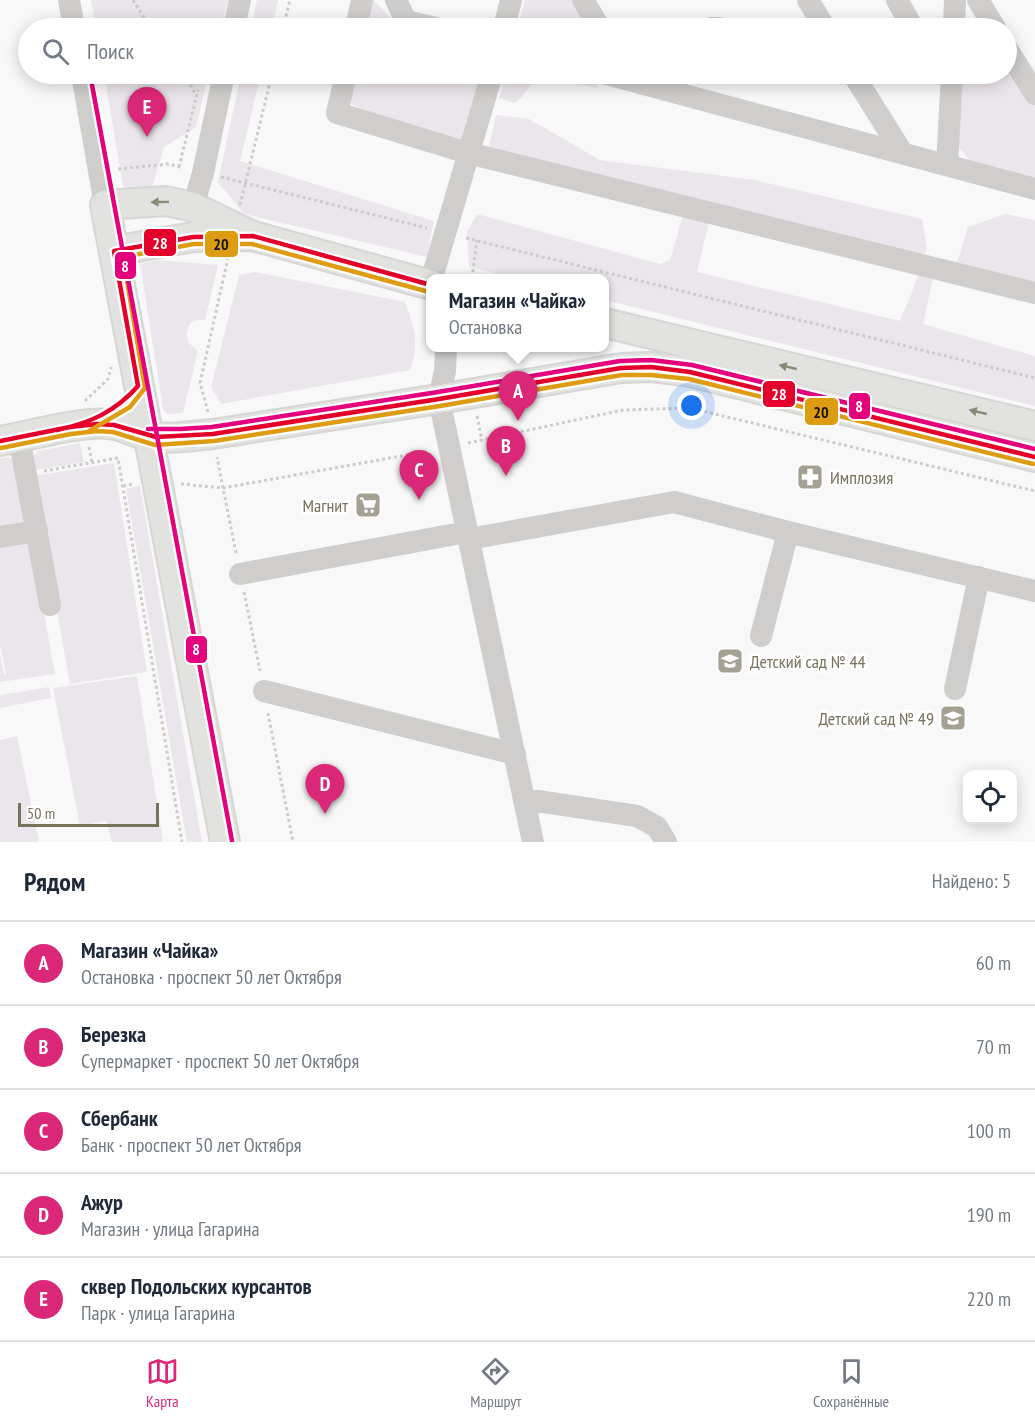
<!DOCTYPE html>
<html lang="ru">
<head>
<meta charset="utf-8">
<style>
	:root { --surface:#fff; --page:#f2f2f3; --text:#1f2937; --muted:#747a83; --line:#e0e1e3; --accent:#db2777 }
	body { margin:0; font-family:"PT Sans Narrow",sans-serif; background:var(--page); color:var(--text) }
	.controls { position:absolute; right:18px; bottom:18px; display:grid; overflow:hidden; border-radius:12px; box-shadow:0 3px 15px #0003 }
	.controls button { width:54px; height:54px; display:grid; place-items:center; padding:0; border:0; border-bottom:2px solid var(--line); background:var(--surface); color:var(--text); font:30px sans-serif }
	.scale { position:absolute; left:18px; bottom:15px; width:141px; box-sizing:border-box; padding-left:6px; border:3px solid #76725b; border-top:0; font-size:16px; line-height:21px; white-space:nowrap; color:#76725b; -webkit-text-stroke:4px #fff; paint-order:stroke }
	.you { position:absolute; left:692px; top:406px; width:21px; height:21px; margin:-15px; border:4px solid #fff; border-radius:50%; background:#1a73e8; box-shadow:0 0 0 9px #1a73e833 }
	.badge { display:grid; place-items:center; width:39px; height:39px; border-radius:50%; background:var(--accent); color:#fff; font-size:20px; font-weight:700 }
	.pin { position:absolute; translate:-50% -50px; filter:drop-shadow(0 2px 3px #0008) }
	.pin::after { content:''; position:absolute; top:32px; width:21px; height:18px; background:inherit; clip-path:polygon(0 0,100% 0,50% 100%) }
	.popup { position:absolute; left:426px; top:274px; width:183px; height:78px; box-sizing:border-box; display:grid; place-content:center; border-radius:12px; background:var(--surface); filter:drop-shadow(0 2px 4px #0005); font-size:20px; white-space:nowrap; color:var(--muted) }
	.popup b { font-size:22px; color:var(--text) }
	.popup::after { content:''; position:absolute; left:50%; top:100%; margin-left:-12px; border:12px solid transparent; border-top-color:var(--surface) }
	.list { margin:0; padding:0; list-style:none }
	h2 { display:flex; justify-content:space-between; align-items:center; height:78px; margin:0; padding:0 24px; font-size:26px }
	h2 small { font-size:20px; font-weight:400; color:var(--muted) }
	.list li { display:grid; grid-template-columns:39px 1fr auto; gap:18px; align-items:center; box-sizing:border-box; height:84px; padding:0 24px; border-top:2px solid var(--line) }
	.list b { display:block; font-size:22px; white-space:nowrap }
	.list p { margin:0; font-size:20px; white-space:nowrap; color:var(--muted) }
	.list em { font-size:20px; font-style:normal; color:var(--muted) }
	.icon { flex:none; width:33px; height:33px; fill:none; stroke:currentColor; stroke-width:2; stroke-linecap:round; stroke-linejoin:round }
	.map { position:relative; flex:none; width:1035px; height:842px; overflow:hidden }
	.search { position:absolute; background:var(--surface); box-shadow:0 3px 15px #0003; left:18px; right:18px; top:18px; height:66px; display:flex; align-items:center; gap:15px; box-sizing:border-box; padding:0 21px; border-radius:33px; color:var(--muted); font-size:22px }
	.sheet { height:498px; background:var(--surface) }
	nav { display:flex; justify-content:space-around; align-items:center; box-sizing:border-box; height:84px; border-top:2px solid var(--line); background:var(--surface); font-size:16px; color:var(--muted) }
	nav a { display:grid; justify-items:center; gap:3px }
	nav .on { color:var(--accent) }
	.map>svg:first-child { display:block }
	.green { fill:#ebe6eb }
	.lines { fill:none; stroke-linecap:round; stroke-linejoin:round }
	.major-casing { stroke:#d6d6d4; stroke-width:32 }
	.path { stroke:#ccccca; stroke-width:3; stroke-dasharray:3 3; stroke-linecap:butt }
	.minor { stroke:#cfcecd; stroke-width:22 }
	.major { stroke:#e2e2e0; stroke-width:28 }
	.bus-1-casing { stroke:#fff; stroke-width:9 }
	.bus-2-casing { stroke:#fff; stroke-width:9 }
	.bus-3-casing { stroke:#fff; stroke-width:9 }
	.bus-1 { stroke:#e4002b; stroke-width:4.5 }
	.bus-2 { stroke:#dd9c12; stroke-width:4.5 }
	.bus-3 { stroke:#e5007d; stroke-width:4.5 }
	.oneway { fill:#8c8876 }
	.labels { text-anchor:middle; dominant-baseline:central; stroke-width:6; stroke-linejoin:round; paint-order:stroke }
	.poi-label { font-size:18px; fill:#76725b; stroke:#fff; text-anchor:start }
	.line-badge { stroke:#fff; stroke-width:2 }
	.badge-label { font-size:16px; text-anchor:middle; font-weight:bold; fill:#fff }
	.pale-badge-label { font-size:16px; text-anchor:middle; font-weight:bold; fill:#111 }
</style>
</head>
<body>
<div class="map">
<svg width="1035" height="842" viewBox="0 0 1035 842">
	<rect width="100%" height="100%" fill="#f8f8f8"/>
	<path class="green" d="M91 0H228L221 28H96Z
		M257 0H278L272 28H251Z
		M373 0 401 28H362Z
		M525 0H580L591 28H517Z
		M1007 31 1035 71V185L975 167 945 130 953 74H1006Z
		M104 74H209L196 127 164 147 151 191H124Z
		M241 74H261L240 161 434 221 427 257 244 214 218 182Z
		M348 74H434L437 80 464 74H480L465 144 402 126 341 100Z
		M506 74H600L597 88 539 76 516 103 499 98Z
		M496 115 529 119 600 160 755 180 922 219 927 251 913 260 711 214 697 272 900 321 920 272 933 278 923 324 1035 356V406L605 300V278H517L469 267 467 232 477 214 660 264 670 260 685 208 487 156Z
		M1005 214 1035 220V295L955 269 968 227Z
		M158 260 218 265 205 320H197L191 322C184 334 185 343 198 350L183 413 168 414 163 409 140 264Z
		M255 272 405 302C415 330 420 341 410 370L221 404 211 387 239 275Z
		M80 443 84 462 31 471 30 460 38 451Z
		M9 457 18 466 29 529 0 534V458Z
		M114 463 147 672 70 684 33 476Z
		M140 486 202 842H187L126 489Z
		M30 535 55 674 0 682V653L4 675 6 674 0 644V540Z
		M137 676 163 842H112L106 821 80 826 53 688Z
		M49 687 51 698 0 708V695Z
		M17 736 39 842H0V740Z"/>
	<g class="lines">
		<defs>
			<path id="major" d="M114 251 193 237 253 236 431 285
				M605 323 1035 426
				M0 441C30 436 80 421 109 424 123 425 135 433 148 436 169 440 192 436 213 434L439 399 621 368 651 367 690 372 1035 457
				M225 842 105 205 166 201 193 207 253 236"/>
		</defs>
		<use href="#major" class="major-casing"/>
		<path class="path" d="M133 0 151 28
			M283 28 290 0
			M185 74 196 96
			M179 167 198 90
			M118 169 169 164 183 168
			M221 177 427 228
			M240 205 272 74
			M466 238 1035 378
			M472 278 477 240
			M85 401 108 379 111 367
			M208 412 200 383 228 258
			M477 416 482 441
			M468 443 623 410 690 408 1035 491
			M89 447 92 463
			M44 471 118 458 182 842
			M181 484 223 488 217 457
			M123 486 133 484
			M236 553 223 488 429 451
			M244 592 260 671
			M268 713 293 842"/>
		<path class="minor" d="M69 0 74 28
			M396 0 406 21 436 28
			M583 0 600 28
			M808 0 825 28
			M897 0 913 28
			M978 0 995 28
			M234 28 240 0
			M356 28 362 0
			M504 28 511 0
			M712 28H719
			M954 28 955 0
			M1006 47 1035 94
			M82 74 105 205
			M346 74 337 113 468 153 1035 293
			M606 74 1035 189
			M853 74 902 152
			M947 165 952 74
			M193 207 203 173 224 74
			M432 278 492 74
			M446 348 445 371 439 399 533 842
			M19 437 50 605
			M0 537 37 531
			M469 539 674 502 788 532 1035 591
			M240 574 467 532
			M761 636 788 532
			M955 689 979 577
			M264 691 515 754
			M524 799 637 816 657 827 666 842"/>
		<use href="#major" class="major"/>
		<defs>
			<path id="bus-1" d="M57 430C90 423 115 412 138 386L114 251 193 237 253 236 431 285
				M0 441 70 427 97 424 114 425 156 437 213 434 439 399 621 368 651 367 690 372 1035 457"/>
			<path id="bus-2" d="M89 431 130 407 145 388 123 257 194 244H252L429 292
				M1 448 71 434 97 431 113 432 155 445 214 441 440 406 622 375H651L689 379 1033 464"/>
			<path id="bus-3" d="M90 74 232 841
				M148 429H180L212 427 438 392 620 361 651 360 692 365 1035 449"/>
		</defs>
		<use href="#bus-1" class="bus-1-casing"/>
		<use href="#bus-2" class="bus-2-casing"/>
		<use href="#bus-3" class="bus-3-casing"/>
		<use href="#bus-1" class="bus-1"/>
		<use href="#bus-2" class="bus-2"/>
		<use href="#bus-3" class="bus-3"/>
	</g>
	<defs><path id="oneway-solid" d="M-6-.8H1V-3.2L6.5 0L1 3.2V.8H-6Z" transform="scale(1.5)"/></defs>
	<g class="oneway">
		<use href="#oneway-solid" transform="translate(160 202) rotate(179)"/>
		<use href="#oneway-solid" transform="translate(788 367) rotate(-167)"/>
		<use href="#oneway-solid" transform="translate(978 412) rotate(-167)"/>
	</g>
	<defs>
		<symbol id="pharmacy-square" viewBox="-11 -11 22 22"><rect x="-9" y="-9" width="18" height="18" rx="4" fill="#a4a192" stroke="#fff"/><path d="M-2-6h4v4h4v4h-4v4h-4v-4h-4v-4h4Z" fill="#fff"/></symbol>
		<symbol id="supermarket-square" viewBox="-11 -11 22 22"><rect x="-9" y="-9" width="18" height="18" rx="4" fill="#a4a192" stroke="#fff"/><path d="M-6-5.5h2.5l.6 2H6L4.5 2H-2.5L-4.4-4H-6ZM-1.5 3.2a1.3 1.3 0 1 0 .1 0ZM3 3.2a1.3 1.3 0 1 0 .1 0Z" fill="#fff"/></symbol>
		<symbol id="school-square" viewBox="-11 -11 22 22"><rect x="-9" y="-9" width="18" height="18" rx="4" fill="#a4a192" stroke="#fff"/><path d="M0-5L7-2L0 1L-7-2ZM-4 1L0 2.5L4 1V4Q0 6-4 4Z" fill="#fff"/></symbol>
	</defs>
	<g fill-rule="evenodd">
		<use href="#pharmacy-square" x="795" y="462" width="30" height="30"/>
		<use href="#supermarket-square" x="353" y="490" width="30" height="30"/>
		<use href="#school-square" x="715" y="646" width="30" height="30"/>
		<use href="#school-square" x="938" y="703" width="30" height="30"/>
	</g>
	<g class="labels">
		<g class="poi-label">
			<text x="830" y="477">Имплозия</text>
			<text x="348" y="505" text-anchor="end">Магнит</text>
			<text x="750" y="661">Детский сад № 44</text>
			<text x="934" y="718" text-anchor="end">Детский сад № 49</text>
		</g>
	</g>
	<g class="line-badge">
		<rect x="143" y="228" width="34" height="29" rx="6" fill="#e4002b"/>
		<rect x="204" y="230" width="35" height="28" rx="6" fill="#dd9c12"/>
		<rect x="114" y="251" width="23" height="29" rx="6" fill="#e5007d"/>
		<rect x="762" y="380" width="34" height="28" rx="6" fill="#e4002b"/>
		<rect x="848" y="392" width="23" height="28" rx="6" fill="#e5007d"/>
		<rect x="804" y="397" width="35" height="29" rx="6" fill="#dd9c12"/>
		<rect x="185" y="635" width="23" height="29" rx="6" fill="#e5007d"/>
	</g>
	<g class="badge-label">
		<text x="160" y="249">28</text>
		<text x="125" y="272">8</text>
		<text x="779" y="400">28</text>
		<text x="859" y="412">8</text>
		<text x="196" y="655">8</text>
	</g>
	<g class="pale-badge-label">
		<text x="221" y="250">20</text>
		<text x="821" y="418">20</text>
	</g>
</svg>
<div class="controls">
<button><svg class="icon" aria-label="locate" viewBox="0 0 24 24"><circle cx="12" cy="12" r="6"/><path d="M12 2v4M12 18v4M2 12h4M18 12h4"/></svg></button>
</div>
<div class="scale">50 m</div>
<div class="you"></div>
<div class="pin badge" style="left:518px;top:421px">A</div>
<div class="popup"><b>Магазин «Чайка»</b>Остановка</div>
<div class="pin badge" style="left:506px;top:476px">B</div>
<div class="pin badge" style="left:419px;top:500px">C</div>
<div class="pin badge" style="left:325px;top:814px">D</div>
<div class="pin badge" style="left:147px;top:137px">E</div>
<div class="search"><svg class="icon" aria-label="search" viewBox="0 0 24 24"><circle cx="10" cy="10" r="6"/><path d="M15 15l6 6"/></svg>Поиск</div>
</div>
<section class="sheet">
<h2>Рядом<small>Найдено: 5</small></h2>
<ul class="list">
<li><span class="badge">A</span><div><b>Магазин «Чайка»</b><p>Остановка · проспект 50 лет Октября</p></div><em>60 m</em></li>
<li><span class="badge">B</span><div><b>Березка</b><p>Супермаркет · проспект 50 лет Октября</p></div><em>70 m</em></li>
<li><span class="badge">C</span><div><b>Сбербанк</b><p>Банк · проспект 50 лет Октября</p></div><em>100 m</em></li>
<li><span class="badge">D</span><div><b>Ажур</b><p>Магазин · улица Гагарина</p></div><em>190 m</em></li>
<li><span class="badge">E</span><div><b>сквер Подольских курсантов</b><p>Парк · улица Гагарина</p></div><em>220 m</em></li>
</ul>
</section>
<nav>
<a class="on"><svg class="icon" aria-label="map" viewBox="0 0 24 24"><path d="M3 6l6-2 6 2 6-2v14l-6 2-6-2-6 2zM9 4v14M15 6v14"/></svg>Карта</a>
<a><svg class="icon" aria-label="directions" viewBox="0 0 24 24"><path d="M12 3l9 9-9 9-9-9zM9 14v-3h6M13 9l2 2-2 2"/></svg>Маршрут</a>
<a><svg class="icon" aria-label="saved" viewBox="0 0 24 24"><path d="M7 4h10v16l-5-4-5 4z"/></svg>Сохранённые</a>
</nav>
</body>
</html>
